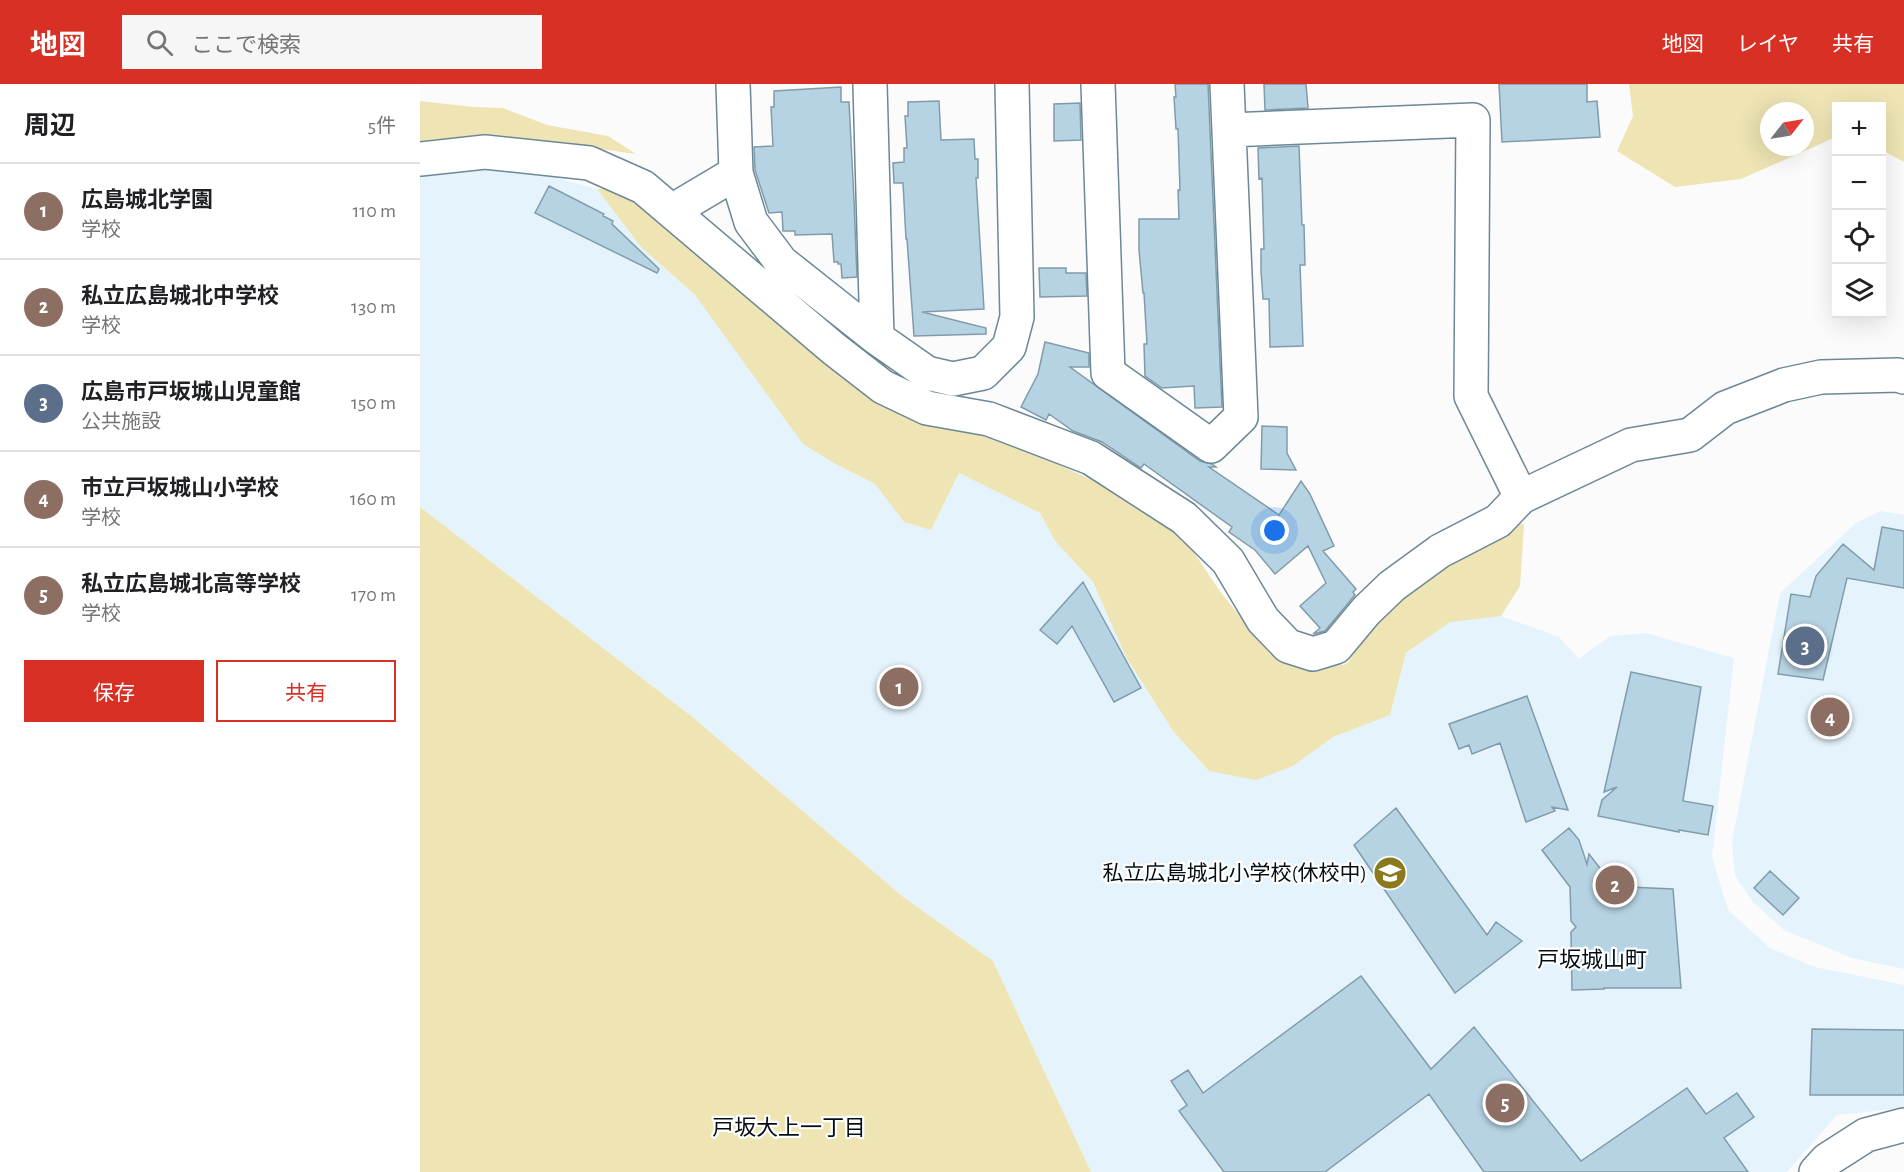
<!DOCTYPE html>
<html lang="ja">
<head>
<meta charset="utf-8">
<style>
	:root { --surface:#fff; --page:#f6f6f6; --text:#202124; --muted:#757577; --line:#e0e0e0; --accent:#d93025 }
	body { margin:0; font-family:"Alegreya Sans","Noto Sans JP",sans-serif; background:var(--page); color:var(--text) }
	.controls { position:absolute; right:18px; top:18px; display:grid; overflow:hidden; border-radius:0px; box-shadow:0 6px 24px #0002 }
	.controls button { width:54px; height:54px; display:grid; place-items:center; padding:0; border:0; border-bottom:2px solid var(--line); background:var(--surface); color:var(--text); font:30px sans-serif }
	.compass { position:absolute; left:1340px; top:18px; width:54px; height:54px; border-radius:50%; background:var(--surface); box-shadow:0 6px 24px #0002; rotate:59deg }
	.you { position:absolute; left:855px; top:447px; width:21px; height:21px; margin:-15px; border:4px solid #fff; border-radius:50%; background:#1a73e8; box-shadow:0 0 0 9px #1a73e833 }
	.badge { display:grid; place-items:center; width:39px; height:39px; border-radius:50%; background:var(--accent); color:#fff; font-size:20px; font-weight:700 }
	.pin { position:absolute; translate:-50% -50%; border:3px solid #fff; box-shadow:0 2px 6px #0006 }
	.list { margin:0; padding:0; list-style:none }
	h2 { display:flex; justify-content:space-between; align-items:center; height:78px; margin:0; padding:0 24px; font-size:26px }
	h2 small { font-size:20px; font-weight:400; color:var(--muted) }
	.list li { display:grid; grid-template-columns:39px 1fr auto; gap:18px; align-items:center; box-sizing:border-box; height:96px; padding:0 24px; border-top:2px solid var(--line) }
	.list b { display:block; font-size:22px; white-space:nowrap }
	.list p { margin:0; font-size:20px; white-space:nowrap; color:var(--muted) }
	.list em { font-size:20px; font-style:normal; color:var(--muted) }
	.actions { display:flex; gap:12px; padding:18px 24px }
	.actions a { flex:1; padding:14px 0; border:2px solid var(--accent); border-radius:0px; text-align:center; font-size:21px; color:var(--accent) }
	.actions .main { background:var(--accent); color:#fff }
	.icon { flex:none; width:33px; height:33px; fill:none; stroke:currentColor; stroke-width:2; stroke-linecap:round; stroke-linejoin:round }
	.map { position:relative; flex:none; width:1484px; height:1088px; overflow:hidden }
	header { display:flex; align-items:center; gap:36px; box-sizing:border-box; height:84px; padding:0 30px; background:var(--accent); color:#fff }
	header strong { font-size:28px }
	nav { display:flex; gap:33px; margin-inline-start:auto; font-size:21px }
	.search { width:420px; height:54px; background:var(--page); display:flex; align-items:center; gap:15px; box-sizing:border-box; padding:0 21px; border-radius:0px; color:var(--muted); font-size:22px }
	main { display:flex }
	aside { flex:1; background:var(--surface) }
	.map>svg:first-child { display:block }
	.built { fill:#e5f4fc }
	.green { fill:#eee4b4; fill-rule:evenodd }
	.building { fill:#b6d3e3; stroke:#809cab; stroke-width:1.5 }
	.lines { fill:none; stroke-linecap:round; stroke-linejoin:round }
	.minor-casing { stroke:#6c8896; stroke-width:36 }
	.minor { stroke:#fff; stroke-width:33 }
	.labels { text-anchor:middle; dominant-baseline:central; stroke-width:4.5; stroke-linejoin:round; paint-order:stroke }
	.poi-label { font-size:21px; fill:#040d13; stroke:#fff; text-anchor:end }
	.neighbourhood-label { font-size:22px; fill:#040d13; stroke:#fff }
</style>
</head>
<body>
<header>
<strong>地図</strong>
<div class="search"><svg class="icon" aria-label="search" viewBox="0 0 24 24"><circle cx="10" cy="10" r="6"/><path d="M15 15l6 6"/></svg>ここで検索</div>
<nav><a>地図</a><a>レイヤ</a><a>共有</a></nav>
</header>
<main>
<aside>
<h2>周辺<small>5件</small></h2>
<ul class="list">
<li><span class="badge" style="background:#8d6e63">1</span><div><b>広島城北学園</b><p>学校</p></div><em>110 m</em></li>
<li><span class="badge" style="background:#8d6e63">2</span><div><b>私立広島城北中学校</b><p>学校</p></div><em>130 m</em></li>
<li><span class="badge" style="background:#5c6f8a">3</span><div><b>広島市戸坂城山児童館</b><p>公共施設</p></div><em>150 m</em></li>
<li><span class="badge" style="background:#8d6e63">4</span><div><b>市立戸坂城山小学校</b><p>学校</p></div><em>160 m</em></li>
<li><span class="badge" style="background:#8d6e63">5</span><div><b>私立広島城北高等学校</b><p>学校</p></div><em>170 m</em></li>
</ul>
<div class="actions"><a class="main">保存</a><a>共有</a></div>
</aside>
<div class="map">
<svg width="1484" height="1088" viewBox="0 0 1484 1088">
	<rect width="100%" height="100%" fill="#fbfbfb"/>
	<path class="built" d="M99 83 177 105 221 163 275 211 419 382 455 400 484 438 511 446 539 389 620 429 635 457 673 498 706 573 753 647 789 687 873 682 913 653 970 631 986 570 1030 537 1081 532 1139 553 1159 575 1190 552 1226 549 1314 574 1292 773 1308 826 1350 864 1395 883 1484 901V1024L1417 1031 1367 1088H671L573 877 482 812 275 635 0 423V85Z
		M1460 427 1484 431V885L1432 874 1364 846 1333 818 1315 792 1312 758 1360 509 1436 439Z"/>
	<path class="green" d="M1209 0H1484V78L1462 66V22H1416V53L1321 95 1255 103 1197 67 1213 32ZM1349 27H1385V63H1349Z
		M0 17 54 23 83 24 127 41 188 52 216 70 69 50 0 57Z
		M177 105H195L233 124 368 237 435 303 487 331 563 347 706 411 757 443 799 506 850 570 897 585 927 580 956 535 1088 433 1104 441 1100 502 1081 532 1030 538 986 569 970 631 913 653 873 682 836 696 789 687 753 647 706 573 673 498 635 457 620 429 539 389 511 446 484 438 455 400 419 382 383 360 275 211 221 163Z
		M0 423 275 635 482 812 573 877 671 1088H0Z"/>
	<path class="building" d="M755 0H788L802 323 775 324 774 302 742 304 725 292 724 260H727L724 209H723L719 166V135H759L758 106H760L758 45H756L754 13H756Z
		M844 0H886L888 24 845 26Z
		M1079 0H1167V18L1177 17 1180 53 1082 58Z
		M421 3V18H429L434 116 437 193 422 194 421 180H418V178H414L412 150 375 151V147H363L362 128 349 129 335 86 334 63 353 62 351 23H354V7Z
		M519 17 521 56 554 55 555 75H558V94H556L564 225 502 228 566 244V250L494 252 487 155H486L483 99H474L473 79 484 78V64H487L485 32H488V18Z
		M660 19 661 56 634 57V20Z
		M879 62 882 141H884L885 181H880L883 262 850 263 849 215H843L841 187V165H844L842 94 839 95 838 64Z
		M129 102 184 130 183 132 193 137 192 140 239 185 237 189 115 129Z
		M619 184H646V189H666L667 212 620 213Z
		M625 258 669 269V283H650L780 377 792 380 796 383H789L859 431 881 397 890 410 914 462 903 467 936 505 933 508 935 511 905 547 893 550 900 544 880 522 906 499 888 462 855 490 835 466 809 448 812 443 724 380 721 384 682 358 653 347 629 330 626 336 601 323 618 290Z
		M842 342 867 343V369L876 386 841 385Z
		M1462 443 1484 447V504L1427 494 1403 596 1358 590 1371 510 1390 513 1396 492 1423 460 1454 486Z
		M663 498 721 604 694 618 652 542 637 560 620 546Z
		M1211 588 1281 603 1263 717 1293 722 1288 751 1259 746V748L1178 732 1182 716 1197 703 1184 708Z
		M1107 612 1148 726 1132 723 1135 727 1106 738 1080 659 1052 670 1049 661 1039 665 1029 640Z
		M976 724 1067 851 1076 838 1102 857 1035 909 934 761Z
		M1149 744 1159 756 1167 780 1169 770 1186 792H1210L1209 803 1253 805 1261 904H1184V905L1152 906 1151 848 1156 843 1151 837 1150 803 1122 766Z
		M1350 787 1379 814 1363 831 1334 804Z
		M941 892 1011 985 1054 943 1161 1077 1267 1004 1286 1030 1317 1009 1334 1033 1304 1054 1328 1088H1064L1009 1010 905 1088H804L759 1027 767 1021 751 997 768 986 783 1009Z
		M1392 945 1484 946V1011H1390Z"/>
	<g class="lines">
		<defs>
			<path id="minor" d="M313 0 316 89 331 138 361 178 457 254 507 289 533 295 563 289 589 263 597 233 592 0
				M450 0 457 254
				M678 0 688 289 791 362 821 333 807 0
				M809 46 1053 36 1051 312 1101 413
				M0 75 65 68 169 79 223 103 414 265 463 303 507 324 569 335 671 374 764 434 808 477 843 536 868 562 893 570 916 563 946 527 972 502 1020 467 1078 437 1101 413 1211 361 1270 351 1305 324 1364 301 1401 293 1478 291 1484 293
				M252 127 316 89
				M1396 1088 1407 1076 1446 1051 1484 1041"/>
		</defs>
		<use href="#minor" class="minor-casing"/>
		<use href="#minor" class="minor"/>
	</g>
	<defs>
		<symbol id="school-disc" viewBox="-11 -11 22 22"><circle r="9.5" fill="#8b791e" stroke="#fff"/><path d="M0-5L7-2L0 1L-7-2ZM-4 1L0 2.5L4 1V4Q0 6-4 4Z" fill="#fff"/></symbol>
	</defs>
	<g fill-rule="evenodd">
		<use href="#school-disc" x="951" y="770" width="38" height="38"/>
	</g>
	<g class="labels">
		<g class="poi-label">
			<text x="947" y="789">私立広島城北小学校(休校中)</text>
		</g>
		<g class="neighbourhood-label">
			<text x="1172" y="876">戸坂城山町</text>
			<text x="369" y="1044">戸坂大上一丁目</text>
		</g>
	</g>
</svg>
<div class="controls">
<button>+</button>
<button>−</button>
<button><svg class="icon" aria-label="locate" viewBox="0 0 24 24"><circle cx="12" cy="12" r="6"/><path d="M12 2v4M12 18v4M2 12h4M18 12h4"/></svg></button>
<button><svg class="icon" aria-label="layers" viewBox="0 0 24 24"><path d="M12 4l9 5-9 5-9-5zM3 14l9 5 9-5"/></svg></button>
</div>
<svg class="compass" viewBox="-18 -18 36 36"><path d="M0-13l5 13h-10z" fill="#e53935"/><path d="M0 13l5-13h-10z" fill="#757577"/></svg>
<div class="you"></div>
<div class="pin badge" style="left:479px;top:603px;background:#8d6e63">1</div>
<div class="pin badge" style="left:1195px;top:801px;background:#8d6e63">2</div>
<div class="pin badge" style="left:1385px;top:562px;background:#5c6f8a">3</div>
<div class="pin badge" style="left:1410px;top:633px;background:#8d6e63">4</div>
<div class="pin badge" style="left:1085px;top:1019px;background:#8d6e63">5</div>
</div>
</main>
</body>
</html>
